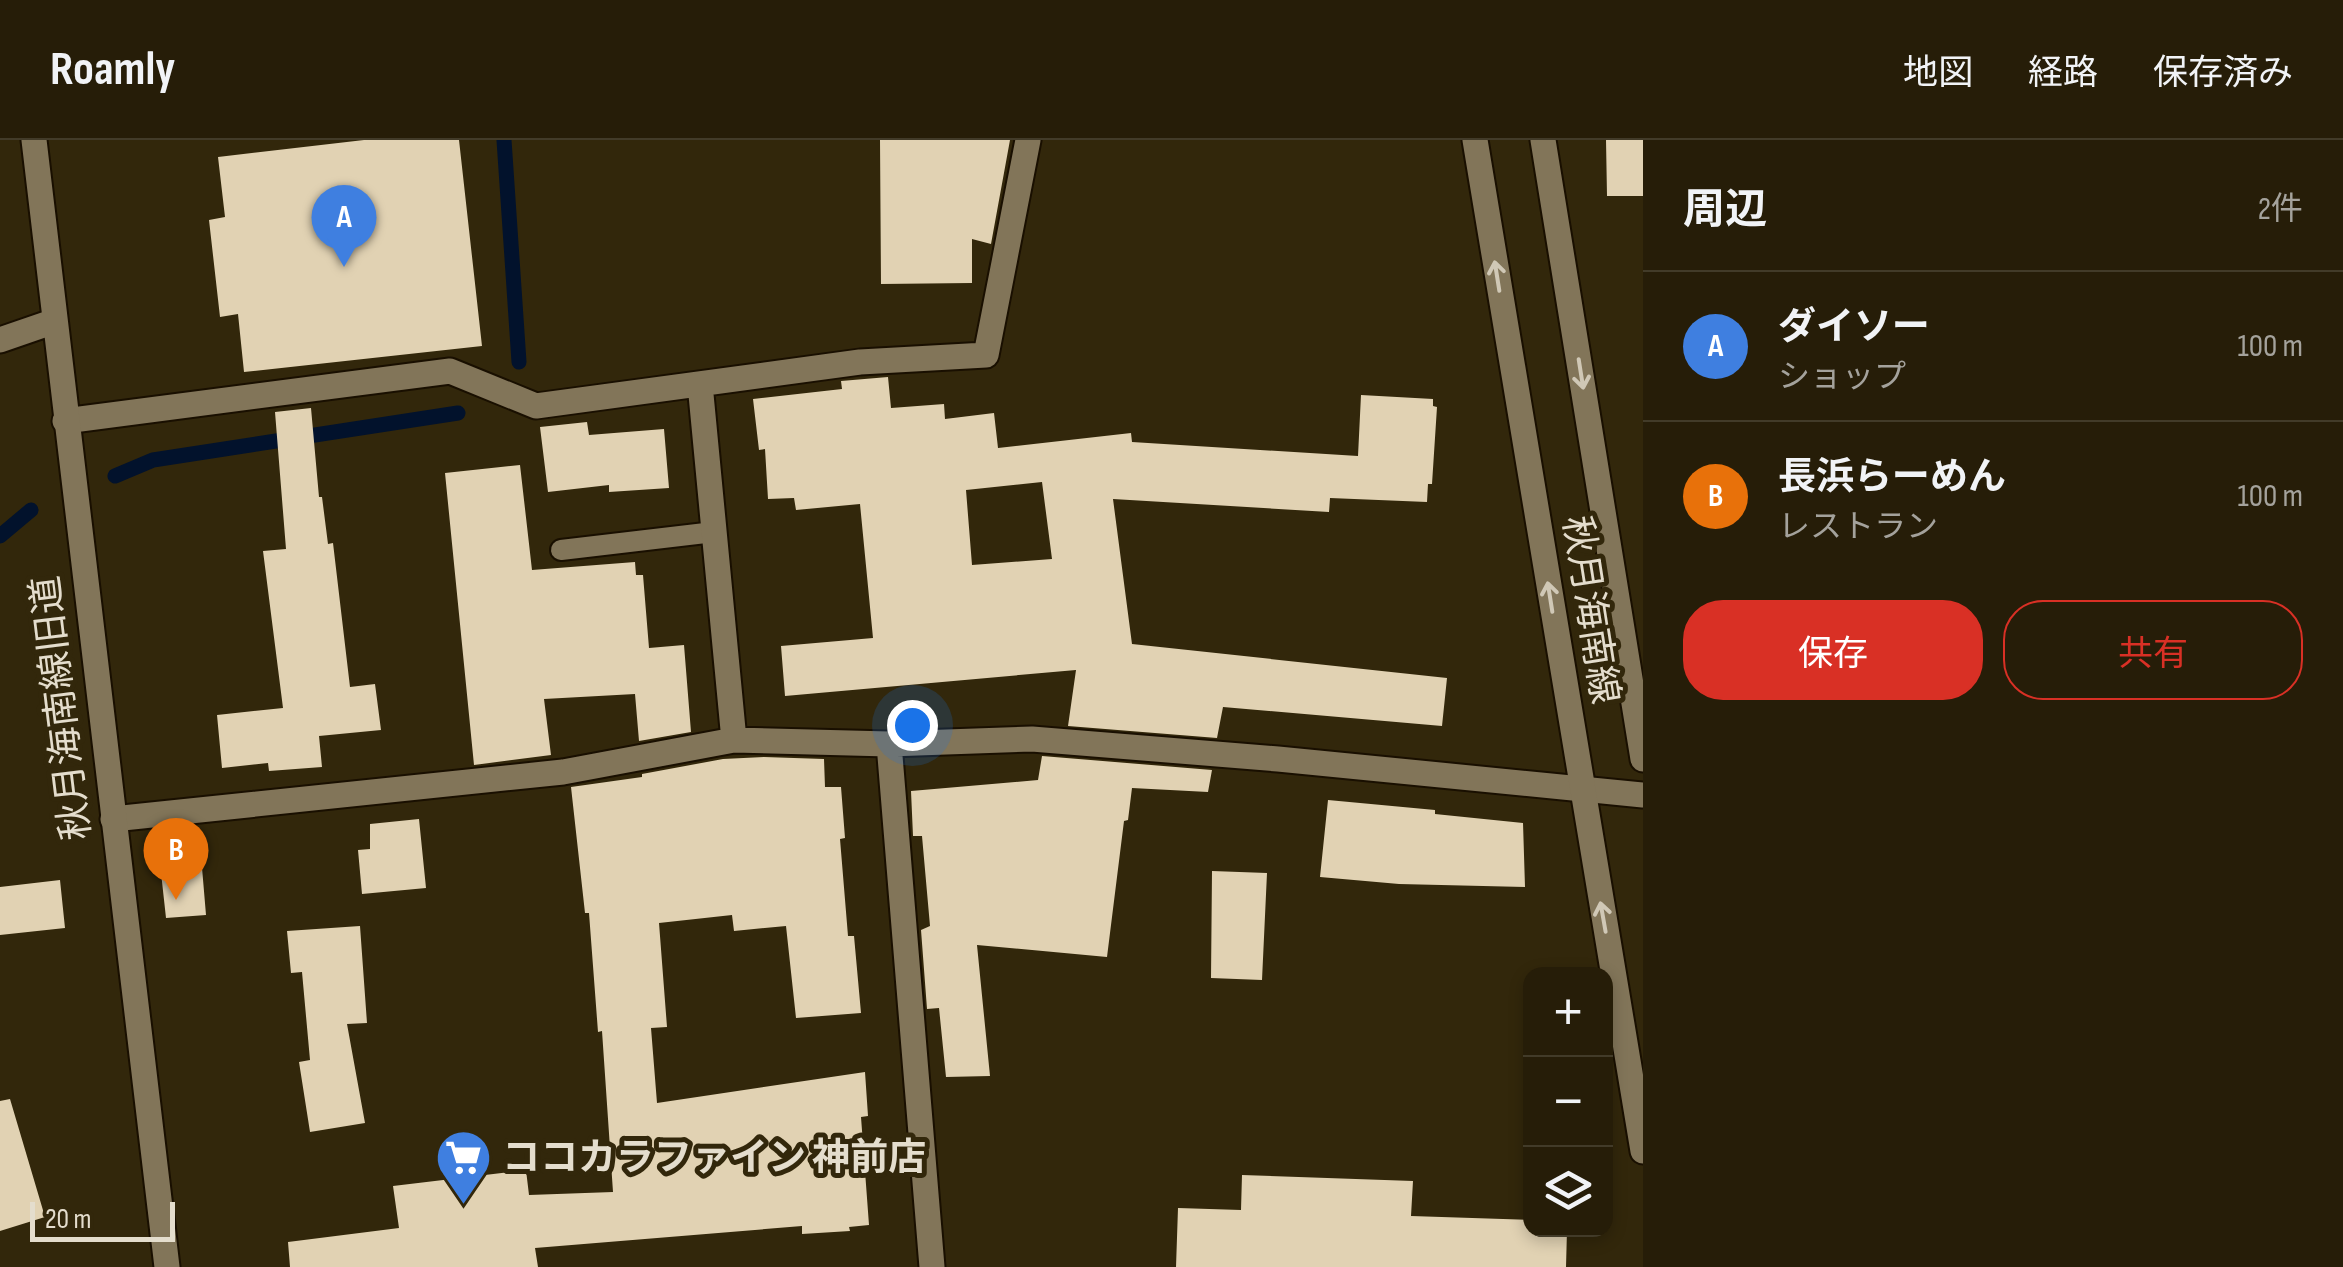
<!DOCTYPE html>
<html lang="ja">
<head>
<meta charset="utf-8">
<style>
	:root { --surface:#261d08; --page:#322a16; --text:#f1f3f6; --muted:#a4a29c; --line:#423b29; --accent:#d93025 }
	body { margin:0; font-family:"Sofia Sans Condensed","Noto Sans JP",sans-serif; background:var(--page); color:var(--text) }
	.controls { position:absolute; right:30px; bottom:30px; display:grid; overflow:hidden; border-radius:20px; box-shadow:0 5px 15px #0003 }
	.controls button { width:90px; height:90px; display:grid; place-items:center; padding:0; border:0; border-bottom:2px solid var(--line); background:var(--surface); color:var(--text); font:50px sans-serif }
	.scale { position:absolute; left:30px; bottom:25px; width:145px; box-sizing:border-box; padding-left:10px; border:5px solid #e4ddcd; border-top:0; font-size:28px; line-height:35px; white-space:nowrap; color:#e4ddcd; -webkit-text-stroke:8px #32270b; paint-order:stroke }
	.you { position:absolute; left:912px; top:585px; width:35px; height:35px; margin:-25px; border:8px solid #fff; border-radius:50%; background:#1a73e8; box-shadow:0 0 0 15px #1a73e833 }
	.badge { display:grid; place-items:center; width:65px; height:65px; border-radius:50%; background:var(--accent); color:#fff; font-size:32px; font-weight:700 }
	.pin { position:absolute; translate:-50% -82px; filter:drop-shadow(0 2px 5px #0008) }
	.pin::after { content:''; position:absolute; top:52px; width:35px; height:30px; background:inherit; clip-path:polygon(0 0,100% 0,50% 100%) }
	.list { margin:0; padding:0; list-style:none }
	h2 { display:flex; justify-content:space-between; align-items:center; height:130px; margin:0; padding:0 40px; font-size:42px }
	h2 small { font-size:32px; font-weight:400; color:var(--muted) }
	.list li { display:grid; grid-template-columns:65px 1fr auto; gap:30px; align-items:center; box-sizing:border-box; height:150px; padding:0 40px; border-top:2px solid var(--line) }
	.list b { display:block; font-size:38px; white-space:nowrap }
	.list p { margin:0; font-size:32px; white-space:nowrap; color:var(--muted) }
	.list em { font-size:32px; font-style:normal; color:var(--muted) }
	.actions { display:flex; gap:20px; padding:30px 40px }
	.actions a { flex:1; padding:22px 0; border:2px solid var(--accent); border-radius:40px; text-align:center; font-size:35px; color:var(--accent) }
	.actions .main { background:var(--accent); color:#fff }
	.icon { flex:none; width:55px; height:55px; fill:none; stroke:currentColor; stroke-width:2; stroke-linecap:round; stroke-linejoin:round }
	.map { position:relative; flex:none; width:1643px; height:1127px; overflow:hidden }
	header { display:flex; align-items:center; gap:60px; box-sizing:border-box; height:140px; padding:0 50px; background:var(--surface); border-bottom:2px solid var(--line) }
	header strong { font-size:48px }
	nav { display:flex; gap:55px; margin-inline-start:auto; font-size:35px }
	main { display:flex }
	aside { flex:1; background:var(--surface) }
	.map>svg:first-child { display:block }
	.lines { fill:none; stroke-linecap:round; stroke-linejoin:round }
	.stream { stroke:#02122c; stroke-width:15 }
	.building { fill:#e1d2b3; fill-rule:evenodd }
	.service-casing { stroke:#190f00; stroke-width:24 }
	.minor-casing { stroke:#190f00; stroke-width:29 }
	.tertiary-casing { stroke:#190f00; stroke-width:29 }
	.secondary-casing { stroke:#190f00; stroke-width:29 }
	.service { stroke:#827559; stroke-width:20 }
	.minor { stroke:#827559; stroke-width:25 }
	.tertiary { stroke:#827559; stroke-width:25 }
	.secondary { stroke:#827559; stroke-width:25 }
	.oneway { stroke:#d0c8b6 }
	.labels { text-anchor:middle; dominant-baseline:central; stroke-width:10; stroke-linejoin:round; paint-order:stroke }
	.street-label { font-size:38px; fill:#e4ddcd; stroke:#32270b }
	.poi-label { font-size:38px; font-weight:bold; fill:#e4ddcd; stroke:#32270b; text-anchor:start }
</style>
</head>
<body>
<header>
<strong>Roamly</strong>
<nav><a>地図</a><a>経路</a><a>保存済み</a></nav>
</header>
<main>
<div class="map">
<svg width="1643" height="1127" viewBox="0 0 1643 1127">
	<rect width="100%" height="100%" fill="#32270b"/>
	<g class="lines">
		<path class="stream" d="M504 0 519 222
			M115 336 153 320 458 273
			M0 396 31 370"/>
	</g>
	<path class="building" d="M364 0H459L482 206 244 232 238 174 220 177 209 80 225 77 218 17Z
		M880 0H1010L991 104 972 99V143L881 144Z
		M1606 0H1643V56H1607Z
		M888 237 891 268 944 264 945 279 994 273 998 308 1131 293 1132 302 1358 316 1361 255 1433 259V266L1437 267 1432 344H1428L1427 362 1330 358 1329 372 1113 359 1132 504 1447 538 1442 586 1223 567 1217 598 1068 586 1076 530 785 556 781 506 873 498 860 364 796 370 794 358 768 359 765 309 759 310 753 259 842 249 841 241ZM1042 342 1052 419 972 425 966 350Z
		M311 268 319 357H322L328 404 333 403 350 547 375 544 381 590 319 596 322 627 269 631 268 623 222 628 217 575 283 568 263 411 286 409 275 272Z
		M587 282 589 295 664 289 669 348 609 352V345L548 352 540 287Z
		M520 325 532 430 635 422 636 435H643L649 508 684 505 691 592 639 601 635 554 544 559 551 615 474 625 445 333Z
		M1042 616 1212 630 1208 652 1132 648 1128 680 1124 681 1107 817 977 805 990 936 946 937 939 868 927 869 921 790 930 786 922 696H913L911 651 1038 640Z
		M764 617 824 619 825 647H841L845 698 840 699 848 796H854L861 873 796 878 786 786 734 791 732 775 659 783 667 887 651 888 657 963 865 932 868 976 861 977 869 1085 849 1087 850 1091 802 1094V1086L535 1108 538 1127H290L288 1102 399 1088 393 1046 526 1030 529 1055 613 1052 602 891 598 892 589 773H585L571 647 642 637V634L723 619Z
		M1328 660 1435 670V674L1523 683 1525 747 1399 744 1320 737Z
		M419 679 426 748 362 754 358 710 370 709V684Z
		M199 692 206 775 166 778 157 696Z
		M1212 731 1267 733 1262 840 1211 838Z
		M60 740 65 788 0 795V747Z
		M360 786 367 883 347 884 365 983 310 992 299 922 310 920 302 832 291 833 287 791Z
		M10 959 45 1077 0 1091V961Z
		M1242 1035 1413 1041 1411 1076 1530 1080V1090H1567L1566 1127H1176L1178 1068 1241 1070Z"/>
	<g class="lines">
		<defs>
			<path id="service" d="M561 410 714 392"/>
			<path id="minor" d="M700 244 734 600
				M65 281 450 231 536 266 860 222 986 215 1028 0
				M889 604 932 1127
				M113 679 563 632 734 600 889 604 1032 599 1278 619 1643 655"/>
			<path id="tertiary" d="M34 0 167 1127
				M0 200 55 181"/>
			<path id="secondary" d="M1475 0 1643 1011
				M1543 0 1643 619"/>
		</defs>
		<use href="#service" class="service-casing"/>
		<use href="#minor" class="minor-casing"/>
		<use href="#tertiary" class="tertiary-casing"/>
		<use href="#secondary" class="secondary-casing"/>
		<use href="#service" class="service"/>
		<use href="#minor" class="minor"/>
		<use href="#tertiary" class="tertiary"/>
		<use href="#secondary" class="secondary"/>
	</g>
	<defs><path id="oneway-shaft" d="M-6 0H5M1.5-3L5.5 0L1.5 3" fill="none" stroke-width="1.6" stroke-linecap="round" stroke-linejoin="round" transform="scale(2.5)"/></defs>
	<g class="oneway">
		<use href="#oneway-shaft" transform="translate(1497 136) rotate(-99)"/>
		<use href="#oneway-shaft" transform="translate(1581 234) rotate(81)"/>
		<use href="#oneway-shaft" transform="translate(1550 457) rotate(-99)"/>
		<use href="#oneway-shaft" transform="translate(1603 777) rotate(-100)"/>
	</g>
	<defs>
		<symbol id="supermarket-pin" viewBox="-11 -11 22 30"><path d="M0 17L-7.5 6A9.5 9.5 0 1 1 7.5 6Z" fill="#3f7fe0" stroke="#32270b"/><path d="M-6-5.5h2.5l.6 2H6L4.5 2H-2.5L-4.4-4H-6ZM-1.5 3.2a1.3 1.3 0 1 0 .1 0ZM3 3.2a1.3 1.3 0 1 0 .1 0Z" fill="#fff"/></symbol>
	</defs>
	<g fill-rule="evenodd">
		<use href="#supermarket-pin" x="432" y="986" width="63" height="86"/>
	</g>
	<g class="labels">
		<g class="street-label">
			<text transform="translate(1590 470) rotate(81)">秋月海南線</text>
			<text transform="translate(62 568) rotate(-97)">秋月海南線旧道</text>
		</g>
		<g class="poi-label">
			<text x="502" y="1018">ココカラファイン 神前店</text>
		</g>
	</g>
</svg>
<div class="controls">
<button>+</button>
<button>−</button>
<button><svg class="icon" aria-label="layers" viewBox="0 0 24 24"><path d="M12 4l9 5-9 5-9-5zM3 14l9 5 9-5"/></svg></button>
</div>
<div class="scale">20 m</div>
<div class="you"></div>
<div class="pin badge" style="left:344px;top:127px;background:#3f7fe0">A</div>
<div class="pin badge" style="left:176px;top:760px;background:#e8710a">B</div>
</div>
<aside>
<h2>周辺<small>2件</small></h2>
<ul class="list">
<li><span class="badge" style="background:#3f7fe0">A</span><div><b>ダイソー</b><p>ショップ</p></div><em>100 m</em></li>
<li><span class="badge" style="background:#e8710a">B</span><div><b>長浜らーめん</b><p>レストラン</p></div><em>100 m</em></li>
</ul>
<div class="actions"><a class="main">保存</a><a>共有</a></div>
</aside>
</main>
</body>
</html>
